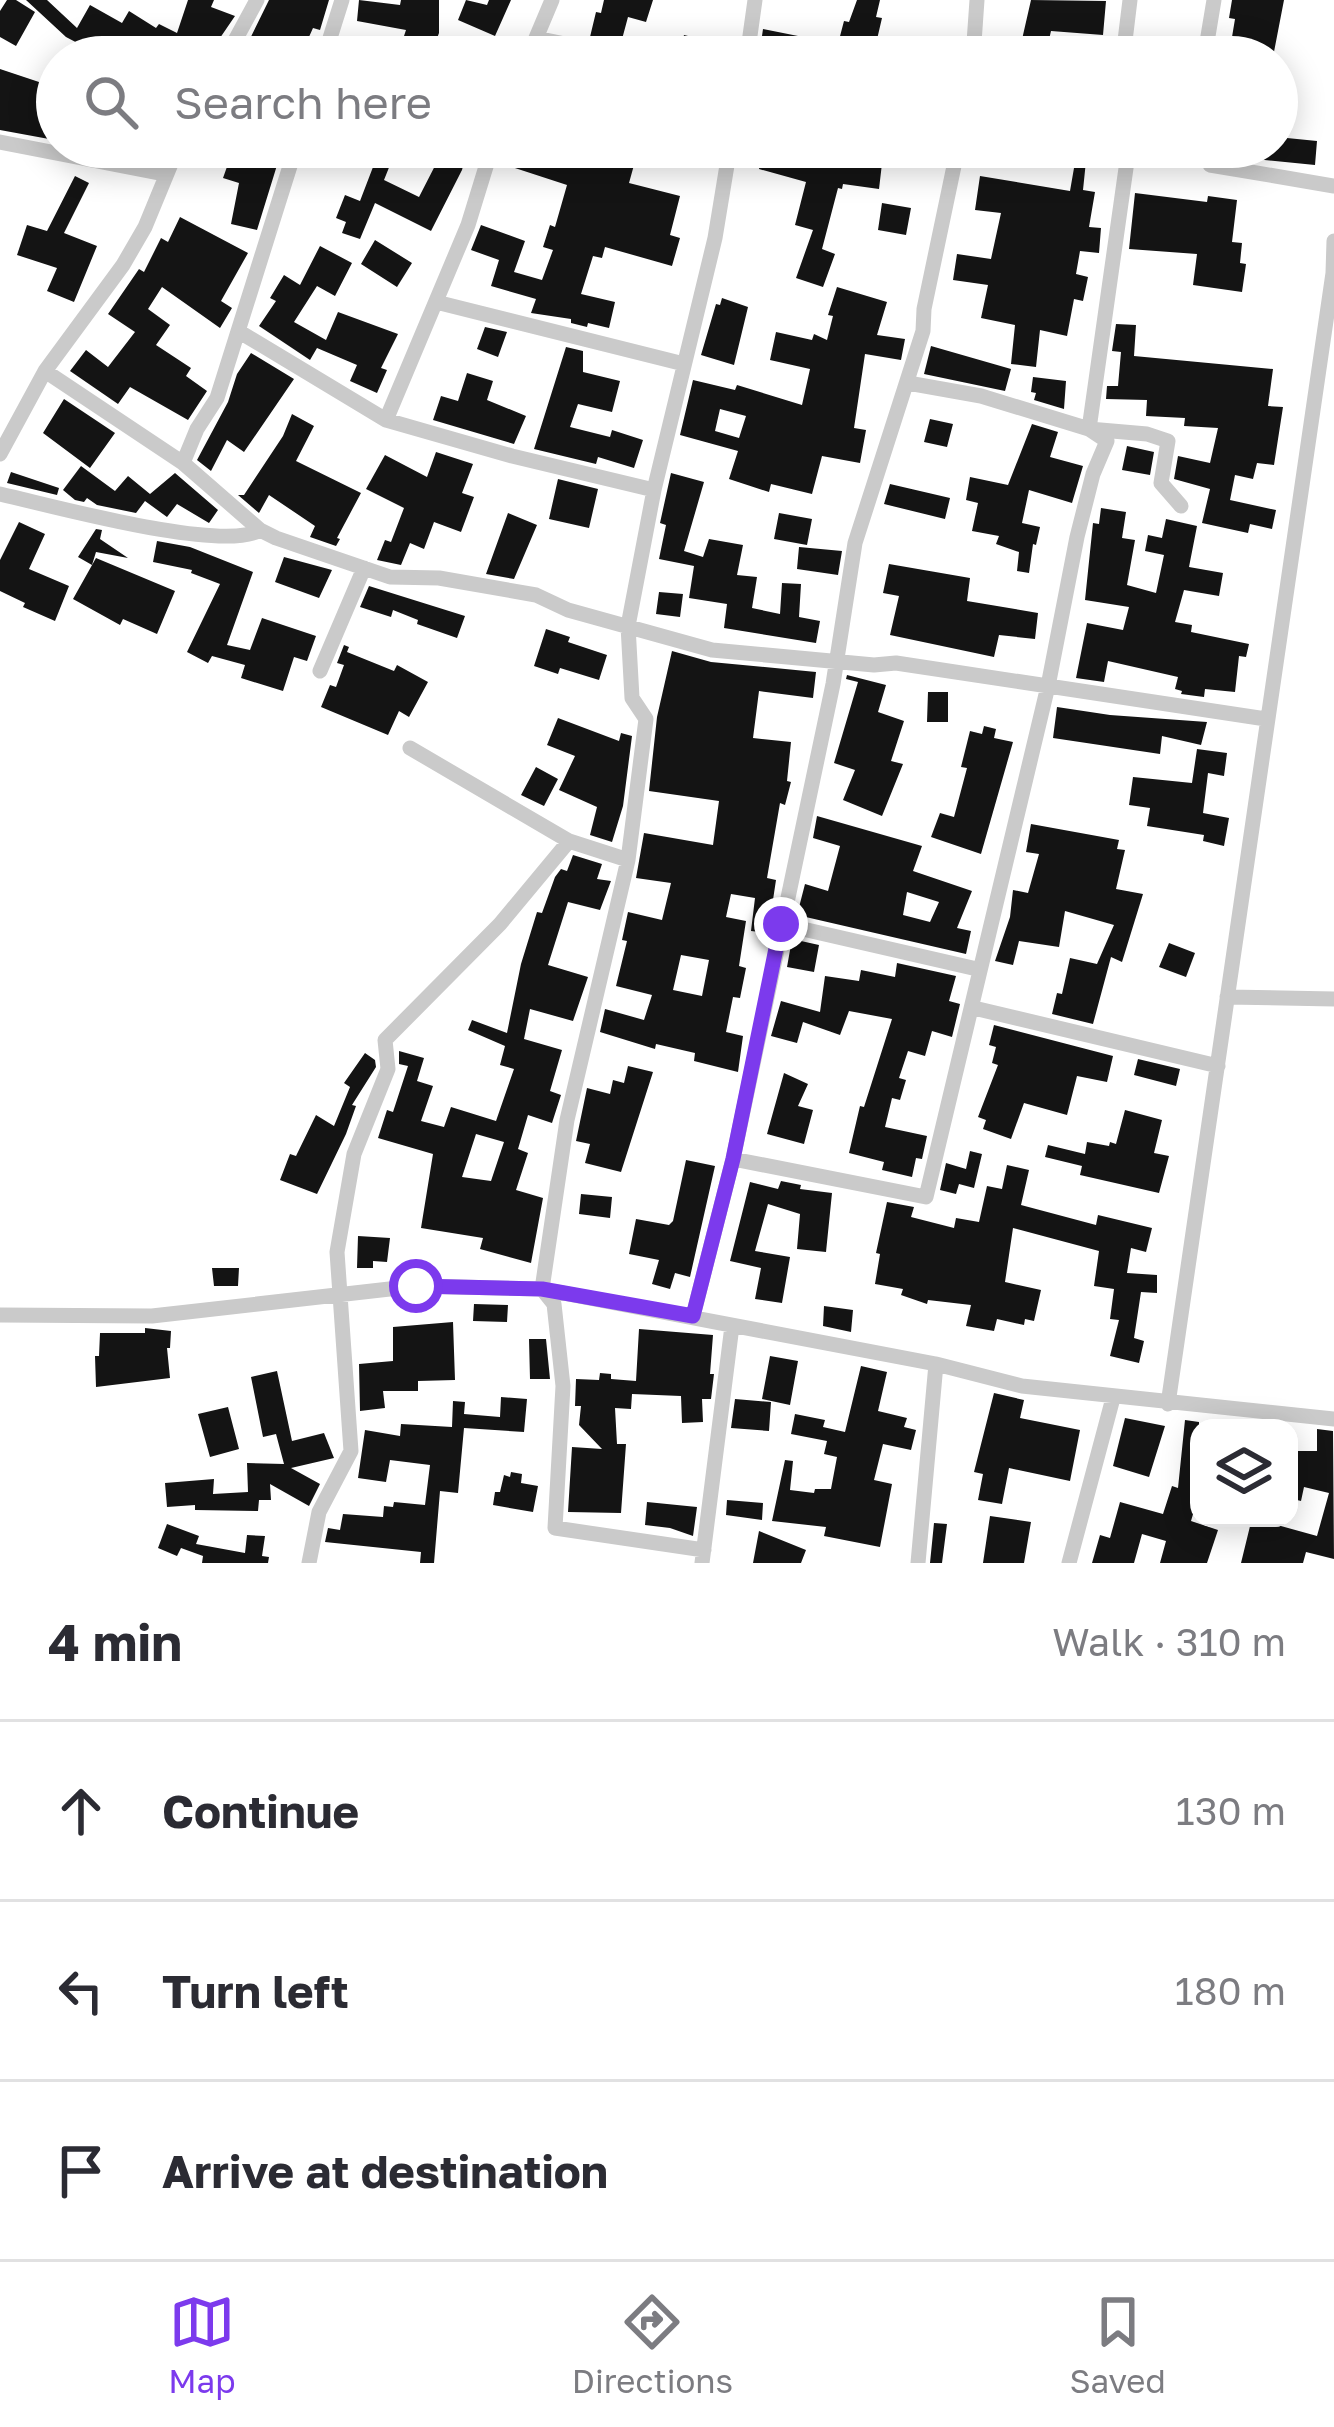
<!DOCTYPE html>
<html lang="en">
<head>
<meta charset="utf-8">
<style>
	:root { --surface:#fff; --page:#f7f7f7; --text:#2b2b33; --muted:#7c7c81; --line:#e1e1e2; --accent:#7c3aed }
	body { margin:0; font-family:"Golos Text",sans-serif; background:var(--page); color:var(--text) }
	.controls { position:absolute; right:36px; bottom:36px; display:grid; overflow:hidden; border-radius:24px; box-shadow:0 6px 30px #0003 }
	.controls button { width:108px; height:108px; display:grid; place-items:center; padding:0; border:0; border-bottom:3px solid var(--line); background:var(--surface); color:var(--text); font:60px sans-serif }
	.stop { position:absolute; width:36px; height:36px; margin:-27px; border:9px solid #7c3aed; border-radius:50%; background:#fff }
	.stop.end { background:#7c3aed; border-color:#fff; box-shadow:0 3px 12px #0008 }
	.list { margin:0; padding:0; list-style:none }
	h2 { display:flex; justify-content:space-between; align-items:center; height:156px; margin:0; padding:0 48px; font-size:51px }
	h2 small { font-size:39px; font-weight:400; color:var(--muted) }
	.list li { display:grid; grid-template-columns:78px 1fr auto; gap:36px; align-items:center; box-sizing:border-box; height:180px; padding:0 48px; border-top:3px solid var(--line) }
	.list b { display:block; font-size:45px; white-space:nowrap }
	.list em { font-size:39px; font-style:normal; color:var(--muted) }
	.icon { flex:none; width:66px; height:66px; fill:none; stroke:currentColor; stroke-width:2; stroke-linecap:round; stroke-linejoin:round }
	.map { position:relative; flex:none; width:1334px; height:1563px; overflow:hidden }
	.search { position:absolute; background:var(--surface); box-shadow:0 6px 30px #0003; left:36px; right:36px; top:36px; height:132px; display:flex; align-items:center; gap:30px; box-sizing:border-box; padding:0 42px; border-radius:66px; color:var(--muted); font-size:45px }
	.sheet { height:696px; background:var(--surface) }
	nav { display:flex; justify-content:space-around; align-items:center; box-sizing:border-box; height:168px; border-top:3px solid var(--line); background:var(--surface); font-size:33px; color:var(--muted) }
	nav a { display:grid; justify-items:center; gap:6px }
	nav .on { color:var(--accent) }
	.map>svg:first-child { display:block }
	.building { fill:#141414; fill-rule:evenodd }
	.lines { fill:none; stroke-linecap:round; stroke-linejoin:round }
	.street { stroke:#cacaca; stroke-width:15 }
	.route { stroke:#7c3aed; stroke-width:15 }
</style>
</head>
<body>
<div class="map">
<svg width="1334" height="1563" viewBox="0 0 1334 1563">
	<rect width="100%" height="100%" fill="#fff"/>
	<path class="building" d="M7 0H16L35 12 16 46 0 37V11Z
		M26 0H47L77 28 90 5 122 23 129 11 156 28 159 24 177 33 188 0H214L211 7 235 16 207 57H155L141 49 136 57H104L66 37Z
		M269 0H329L320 30 313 28 300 57H241Z
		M359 0 400 5 401 0H439V33L430 57H397L406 30 357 21Z
		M466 0 487 5 489 0H511L495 36 458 20Z
		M604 0H653L646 22 628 17 621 43 590 37 596 12 601 13Z
		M857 0H880L876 17 882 18 875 48 839 40 844 21 849 22Z
		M1031 0 1106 1 1103 35 1051 31 1045 57H1018Z
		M1232 0H1284L1273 57 1230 49 1235 19 1229 18Z
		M763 29 843 45 840 57H759Z
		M684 35 728 46 725 57H678Z
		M0 69 42 83 45 77 57 83V121L49 139 0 130Z
		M1277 137 1317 141 1315 165 1206 154V147H1277Z
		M234 147H258L254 155 278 162 257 230 231 224 239 183 223 178Z
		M438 147H468L462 170 431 231 375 203 360 239 342 233 346 222 336 218 345 195 360 201 378 154 392 160 384 180 419 197 439 158 435 157Z
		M504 147 539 156 542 147H569L634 165 629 183 680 196 670 235 680 238 672 266 605 247 602 258 593 256 581 294 615 302 609 328 588 323 587 327 571 323V319L531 313 536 299 491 286 499 260 471 250 481 225 525 241 514 272 542 280 553 250 543 247 550 225 555 227 567 185 500 163Z
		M742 147H783L847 162 848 147H913L911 159 883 155 879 189 843 184 842 189 838 188 822 249 835 254 823 287 796 278 813 230 795 225 806 182 759 169 760 162 741 160Z
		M1057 147H1117L1115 162 1086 161 1083 190 1095 192 1089 227 1101 228 1099 253 1080 251 1076 274 1088 277 1083 301 1074 299 1067 336 1040 330 1036 367 1011 364 1015 325 981 318 988 285 953 280 957 254 991 259 1001 213 975 210 980 176 1070 191 1074 168 1055 166Z
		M75 176 89 183 64 233 97 246 74 302 47 291 57 268 17 255 27 225 47 231Z
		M1135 193 1207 202 1208 196 1237 200 1232 242 1242 243 1240 263 1246 264 1242 292 1193 285 1197 254 1129 249Z
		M882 203 911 208 906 235 878 230Z
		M180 217 248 253 221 301 232 308 220 328 162 287 148 309 170 325 156 345 191 368 186 376 207 391 188 420 130 387 118 404 70 371 86 350 108 367 135 332 108 314 139 269 144 272 161 238 168 242Z
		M375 240 412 263 397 287 361 264Z
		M320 246 352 263 335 296 317 286 294 322 326 340 338 312 398 334 381 368 387 370 377 393 350 381 357 365 317 348 310 360 259 326 276 301 270 298 284 275 300 285Z
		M837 287 887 302 877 335 905 339 901 360 865 354 854 428 866 430 860 463 822 456 812 494 771 484 769 492 729 479 738 451 680 435 693 380 735 390 737 385 802 405 810 369 770 360 776 332 812 340 814 334 827 340 833 316 828 315ZM720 409 746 416 739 438 715 431Z
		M722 298 748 307 734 365 701 355 716 304 720 305Z
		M1116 324 1136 325 1134 356 1273 369 1268 406 1283 407 1274 465 1257 463 1253 479 1235 475 1230 500 1276 510 1272 529 1250 524 1248 533 1202 523 1210 489 1174 479 1178 456 1210 463 1218 428 1184 426 1185 418 1146 416 1147 400 1106 399 1107 386H1118L1121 352 1112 351Z
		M485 327 507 332 498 357 477 349Z
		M931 346 1011 369 1005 391 924 374Z
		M566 347 583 351V372L620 381 612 412 578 404 570 427 610 437 612 430 643 440 634 468 598 457 596 464 534 449Z
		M251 353 294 379 244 452 227 440 211 471 197 460 228 402 237 374Z
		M467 373 493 381 487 400 526 416 514 444 433 420 441 396 458 401Z
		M1033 377 1066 381 1064 409 1034 400 1036 393 1031 392Z
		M64 399 115 433 90 468 43 433Z
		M292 414 314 426 296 461 361 493 337 538 340 539 336 546 310 537 315 526 269 495 259 513 238 495H244L283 436Z
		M930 419 953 424 947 447 924 442Z
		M1032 424 1058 432 1050 457 1083 466 1072 503 1029 490 1022 523 1040 527 1036 545 1033 544 1029 573 1017 571 1019 552 996 544 999 536 972 531 978 503 966 500 970 477 1008 485Z
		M1127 446 1154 452 1150 475 1122 470Z
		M436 452 473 464 462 493 474 497 461 532 434 522 424 549 410 543 401 565 377 560 385 540 391 542 404 508 366 489 385 455 427 477Z
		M81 466 115 491 128 476 150 494 175 473 218 510 209 523 177 504 167 517 145 501 136 513 97 505 87 498 84 502 75 500 63 490Z
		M11 472 59 488 57 495 7 483Z
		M671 473 704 482 684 551 703 557 709 539 743 545 737 575 757 577 752 608 780 614 782 583 801 584 799 617 820 621 816 643 724 628 727 604 689 598 694 566 659 559 666 525 660 523Z
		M558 479 598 489 589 528 549 519Z
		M890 484 950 498 945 519 884 504Z
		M1101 508 1126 512 1122 538 1135 540 1127 585 1156 593 1164 555 1145 551 1148 535 1162 538 1166 519 1197 526 1189 567 1223 573 1219 596 1184 590 1175 622 1192 625 1191 632 1249 644 1246 657 1239 656 1235 692 1205 689 1204 697 1181 694 1182 691 1175 689 1178 677 1108 661 1104 682 1076 678 1087 623 1123 630 1129 607 1085 600 1093 523 1099 524Z
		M508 513 537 525 514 579 486 574Z
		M779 513 812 519 807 545 774 539Z
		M19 522 45 534 29 569 69 586 55 621 23 607 25 603 0 591V560Z
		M96 529 102 530 100 539 128 558 96 552 92 565 78 557Z
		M157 541 190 547 253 572 227 645 250 650 262 618 316 636 307 661 294 657 283 691 241 678 245 665 212 656 208 663 187 652 220 584 191 573 192 570 153 562Z
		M799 547 842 551 838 575 797 569Z
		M284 557 332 570 319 598 275 582Z
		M96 558 175 591 157 634 123 619 120 625 73 599Z
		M889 564 970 578 967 601 1038 613 1035 639 999 635 994 657 890 635 899 596 883 593Z
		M369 586 465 616 457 638 417 624 418 620 393 610 391 617 360 607Z
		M659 592 683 594 680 617 656 614Z
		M546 629 570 637 568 642 607 655 599 680 560 668 558 674 534 666Z
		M344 645 349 647 347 652 394 671 397 665 428 682 409 717 399 711 388 735 321 707 330 685 336 687 344 665 337 663Z
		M672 651 711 662 816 672 813 698 759 691 753 738 791 742 787 781 791 782 785 805 780 803 767 878 776 880 768 933 751 931 755 898 731 894 726 917 746 921 739 966 746 968 740 998 733 997 726 1032 743 1036 738 1072 694 1061 695 1053 656 1044 655 1049 600 1032 605 1009 644 1020 652 995 616 986 627 941 622 940 628 912 662 920 671 883 636 878 644 833 713 845 719 801 649 791 657 717ZM681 955 709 960 702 996 673 990Z
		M847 675 886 685 878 712 904 721 891 761 903 764 882 816 843 800 855 770 834 763 858 682 846 679Z
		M928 692H948V722H927Z
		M1057 707 1110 715 1207 722 1201 745 1162 736 1160 754 1053 738Z
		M558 718 619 741 621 733 632 736 623 806 612 842 590 835 597 807 559 790 575 756 547 745Z
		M984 726 996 729 994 738 1013 742 981 854 931 837 940 813 954 817 967 768 961 767 970 731 982 734Z
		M1197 749 1227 753 1224 776 1208 773 1203 813 1229 818 1224 846 1203 841 1204 835 1147 826 1150 808 1129 805 1133 777 1192 783Z
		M536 767 558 779 544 806 521 795Z
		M817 816 922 846 913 871 972 891 957 928 971 931 966 954 797 915 805 884 828 891 840 846 813 838ZM907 892 939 902 930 922 903 915Z
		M1031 824 1119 840 1117 849 1125 850 1116 889 1143 894 1122 962 1111 957 1093 1024 1052 1014 1057 993 1062 994 1070 958 1097 964 1114 925 1065 911 1059 947 1019 941 1013 965 995 961 1010 917 1013 890 1028 893 1039 854 1026 852Z
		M573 855 602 864 597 879 611 881 600 910 568 902 548 965 588 977 573 1021 530 1009 524 1039 562 1050 550 1091 561 1095 552 1123 528 1115 518 1149 528 1153 516 1190 543 1198 531 1263 480 1249 483 1238 421 1228 433 1154 378 1138 387 1110 393 1112 408 1066 399 1064V1051L424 1058 417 1081 433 1086 421 1121 444 1127 451 1107 496 1121 514 1069 500 1065 505 1046 468 1030 472 1020 507 1033 521 964 537 912 542 913 555 877 561 869 567 871ZM476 1134 504 1142 491 1181 462 1177Z
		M792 939 819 945 814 972 787 967Z
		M1169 943 1195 953 1186 977 1159 967Z
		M897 963 956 976 949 1001 960 1004 952 1037 932 1031 925 1056 908 1051 899 1078 906 1080 900 1100 892 1098 885 1127 927 1136 922 1159 916 1158 912 1177 882 1170 884 1162 849 1153 860 1106 864 1107 892 1019 849 1011 840 1035 803 1022 797 1043 771 1036 781 1001 820 1012 825 976 859 981 861 970 895 977Z
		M994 1025 1113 1056 1107 1082 1077 1076 1067 1115 1024 1103 1011 1139 983 1129 986 1120 978 1117 998 1065 992 1063 996 1047 989 1045Z
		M365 1053 375 1060 376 1067 352 1105 356 1106 346 1134 317 1194 280 1180 290 1154 296 1156 316 1115 334 1126 350 1087 344 1083Z
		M1138 1059 1180 1069 1176 1086 1134 1075Z
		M628 1066 653 1072 621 1172 585 1163 590 1144 576 1141 587 1088 610 1094 613 1080 624 1083Z
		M784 1073 808 1084 798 1106 813 1110 804 1144 767 1134Z
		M1125 1110 1162 1120 1154 1153 1169 1156 1159 1193 1080 1175 1082 1166 1045 1157 1048 1145 1085 1154 1087 1142 1109 1146 1110 1142 1116 1144Z
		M970 1151 982 1154 974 1188 959 1184 956 1194 940 1190 946 1163 966 1169Z
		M686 1160 715 1166 690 1277 675 1273 670 1289 652 1284 659 1260 629 1254 636 1219 669 1225 673 1221Z
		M1007 1165 1029 1170 1021 1205 1096 1225 1098 1215 1152 1228 1146 1252 1131 1248 1127 1273 1157 1275V1293L1141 1292 1134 1338 1144 1341 1139 1363 1110 1356 1119 1320 1110 1319 1114 1289 1094 1286 1099 1251 1013 1228 1005 1282 1041 1290 1034 1321 1025 1319 1024 1325 997 1319 994 1331 966 1326 971 1305 928 1300 927 1304 901 1295 903 1289 875 1284 880 1254 876 1253 887 1202 914 1207 911 1217 954 1228 956 1218 979 1222 987 1186 1002 1189Z
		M781 1181 801 1185 800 1189 832 1193 826 1252 797 1249 800 1214 768 1204 755 1251 790 1257 782 1303 755 1299 761 1268 730 1261 750 1182 778 1189Z
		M581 1194 612 1197 610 1218 579 1214Z
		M358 1236 390 1238 387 1262 373 1261V1268H357Z
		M212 1268H239L238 1286H214Z
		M474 1304 508 1305 507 1322 473 1321Z
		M824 1306 853 1310 851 1332 823 1326Z
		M453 1322 455 1380 418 1381V1391H383L385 1408 360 1411 359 1364 393 1361V1327Z
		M145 1328 171 1331 170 1348H167L170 1378 96 1387 95 1356H99L100 1333H145Z
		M639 1329 713 1335 710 1374H714L711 1399H702L703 1422 682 1423 681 1396 632 1394 631 1409 615 1408 617 1444H626L621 1513 568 1512 572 1447 602 1449 579 1425 581 1406H575L576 1379 599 1380 600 1373 611 1374V1379L636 1381Z
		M529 1339H546L550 1379H530Z
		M770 1356 798 1361 790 1405 762 1399Z
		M861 1366 887 1372 878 1411 907 1418 904 1427 916 1430 911 1450 883 1444 874 1480 892 1484 880 1547 824 1536 826 1527 772 1521 785 1460 793 1461 790 1490 814 1493 815 1489H831L837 1457 824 1454 827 1441 791 1434 795 1414 825 1420 823 1427 845 1432Z
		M277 1371 292 1441 324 1433 334 1458 291 1468 320 1484 309 1506 270 1484 271 1500H259L258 1511 195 1510V1505L167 1507 165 1483 214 1479 213 1494 248 1492 247 1463 284 1464 276 1434 263 1437 251 1377Z
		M994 1393 1024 1400 1020 1418 1080 1430 1070 1481 1009 1468 1002 1504 978 1500 983 1474 974 1472Z
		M501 1397 527 1399 524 1432 464 1428 458 1493 440 1491 434 1563H420L421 1552 325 1542 328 1528 340 1530 343 1514 383 1517 384 1506 393 1507 394 1502 425 1505 430 1465 390 1460 386 1482 358 1478 365 1430 400 1436 401 1424 452 1427 453 1401 465 1402 464 1414 500 1417Z
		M735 1399 771 1402 769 1431 731 1428Z
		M228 1407 239 1449 210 1457 198 1414Z
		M1125 1418 1165 1426 1149 1477 1113 1466Z
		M1185 1420 1199 1422V1494L1191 1521 1218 1530 1207 1563H1160L1166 1541 1142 1534 1134 1563H1092L1100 1535 1110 1538 1120 1502 1163 1514 1172 1486 1178 1488Z
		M1317 1429 1333 1431 1334 1559 1306 1552 1303 1563H1241L1252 1518 1317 1536 1329 1493 1304 1487 1301 1501 1289 1498V1451H1317Z
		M511 1472 522 1474 521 1483 538 1486 533 1512 493 1505 495 1492H500L504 1475 510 1477Z
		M727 1500 763 1503 762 1520 726 1515Z
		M647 1502 697 1507 693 1536 670 1528 645 1525Z
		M990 1516 1031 1522 1024 1563H983Z
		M934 1523 947 1524 942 1563H930Z
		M167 1524 199 1536 196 1544 245 1553 247 1535 265 1536 262 1556 269 1557 268 1563H202L203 1556 181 1548 177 1556 158 1548Z
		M759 1531 806 1550 801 1563H753Z"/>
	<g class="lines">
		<path class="street" d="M536 38 628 57
			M1206 48 1214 0
			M226 57 257 0
			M324 57 342 0
			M528 57 552 0
			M747 57 755 0
			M973 57 977 0
			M1123 57 1130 0
			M0 142 164 174
			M1210 165 1334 186
			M436 302 684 364
			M238 331 386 420 512 456 654 490
			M45 371 183 463 260 530 276 538 390 577 439 578 536 595 568 610 712 650 874 665 896 663 1266 719
			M908 383 981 396 1089 429 1147 434 1168 441 1161 483 1181 506
			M386 420 468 225 492 147
			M0 454 45 371 123 265 145 227 178 147
			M183 463 197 429 217 398 296 147
			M0 494C50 505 222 553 260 530
			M320 671 364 568
			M410 748 569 841 628 860
			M781 924 977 969
			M1227 997 1334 999
			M974 1008 1218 1066
			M733 1159 926 1197 1048 686 1077 537 1093 474 1107 441 1089 429 1129 147
			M0 1315 152 1316 416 1286 542 1289 936 1364 1022 1386 1334 1419
			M693 1316 733 1159 833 684 855 543 923 331 924 309 958 147
			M1168 1404 1333 273 1334 241
			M704 1550 555 1528 563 1386 554 1304 542 1289 567 1120 628 860 646 719 632 698 628 626 654 490 715 238 730 147
			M309 1563 319 1512 351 1451 337 1252 354 1154 388 1069 385 1040 500 924 569 841
			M702 1563 732 1326
			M918 1563 936 1364
			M1069 1563 1113 1398"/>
	</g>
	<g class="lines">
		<path class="route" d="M416 1286 542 1289 693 1316 733 1159 781 924"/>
	</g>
</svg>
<div class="controls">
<button><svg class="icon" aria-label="layers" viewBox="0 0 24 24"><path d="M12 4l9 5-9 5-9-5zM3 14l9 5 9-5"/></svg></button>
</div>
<div class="stop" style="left:416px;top:1286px"></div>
<div class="stop end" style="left:781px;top:924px"></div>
<div class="search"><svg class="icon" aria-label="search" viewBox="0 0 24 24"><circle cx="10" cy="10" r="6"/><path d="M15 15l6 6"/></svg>Search here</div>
</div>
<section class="sheet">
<h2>4 min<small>Walk · 310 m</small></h2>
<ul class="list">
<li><svg class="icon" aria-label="ahead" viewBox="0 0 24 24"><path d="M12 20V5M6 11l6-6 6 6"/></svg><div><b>Continue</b></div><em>130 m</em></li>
<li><svg class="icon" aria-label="left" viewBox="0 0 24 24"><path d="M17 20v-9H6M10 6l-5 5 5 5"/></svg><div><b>Turn left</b></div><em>180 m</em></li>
<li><svg class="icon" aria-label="arrive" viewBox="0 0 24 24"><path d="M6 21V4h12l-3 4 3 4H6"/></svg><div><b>Arrive at destination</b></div></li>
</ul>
</section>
<nav>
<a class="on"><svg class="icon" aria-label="map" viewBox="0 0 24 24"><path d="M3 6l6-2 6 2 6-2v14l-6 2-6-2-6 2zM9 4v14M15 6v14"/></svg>Map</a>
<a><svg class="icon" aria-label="directions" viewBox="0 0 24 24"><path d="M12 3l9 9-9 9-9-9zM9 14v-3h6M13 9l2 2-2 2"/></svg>Directions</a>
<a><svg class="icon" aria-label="saved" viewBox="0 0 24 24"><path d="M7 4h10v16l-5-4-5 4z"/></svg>Saved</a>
</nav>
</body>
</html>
